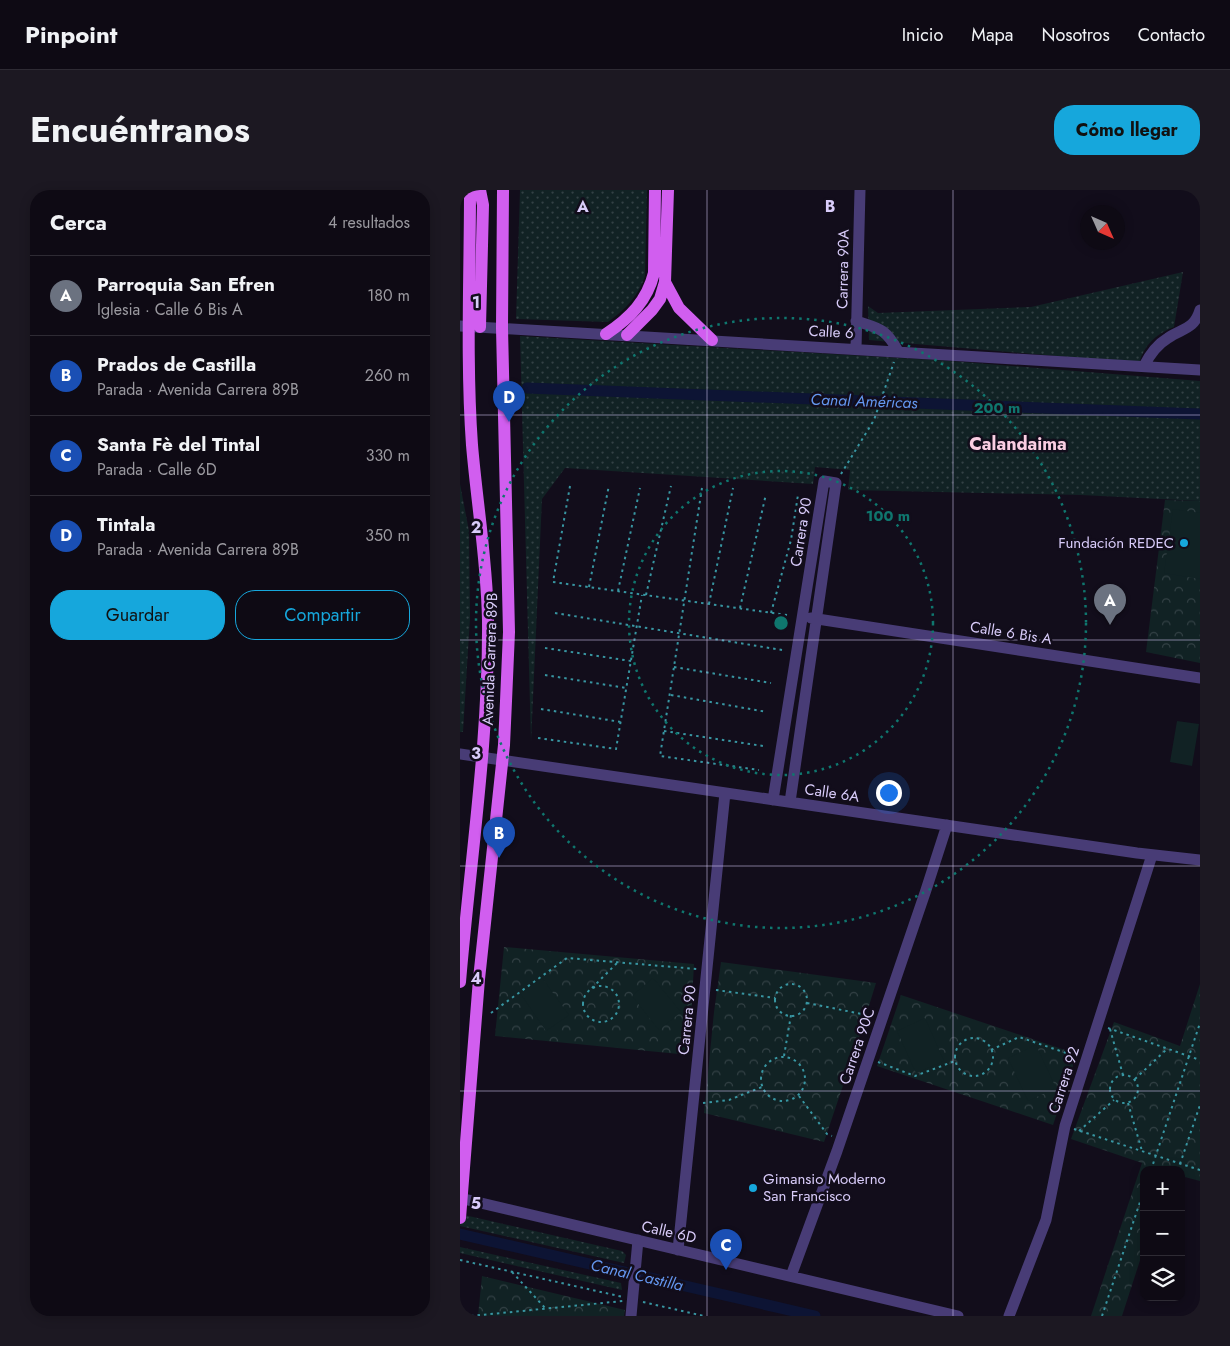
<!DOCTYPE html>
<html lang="es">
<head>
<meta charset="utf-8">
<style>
	:root { --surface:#0e0a14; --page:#1c1822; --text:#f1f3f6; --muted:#9b9aa0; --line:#2e2b34; --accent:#16a7dc }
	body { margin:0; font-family:Jost,sans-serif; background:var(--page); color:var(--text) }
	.controls { position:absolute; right:15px; bottom:15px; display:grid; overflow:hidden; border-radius:10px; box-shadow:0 2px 12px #0003 }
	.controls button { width:45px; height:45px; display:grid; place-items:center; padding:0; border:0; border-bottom:1px solid var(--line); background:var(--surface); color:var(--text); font:25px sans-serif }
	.compass { position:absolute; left:620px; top:15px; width:45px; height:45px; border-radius:50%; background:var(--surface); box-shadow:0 2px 12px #0003; rotate:135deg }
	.you { position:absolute; left:428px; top:602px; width:18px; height:18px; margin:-12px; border:4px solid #fff; border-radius:50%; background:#1a73e8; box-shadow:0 0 0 8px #1a73e833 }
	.badge { display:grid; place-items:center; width:32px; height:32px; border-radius:50%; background:var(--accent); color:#fff; font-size:16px; font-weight:700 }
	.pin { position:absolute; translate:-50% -41px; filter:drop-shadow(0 1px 2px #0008) }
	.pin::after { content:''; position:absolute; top:26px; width:18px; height:15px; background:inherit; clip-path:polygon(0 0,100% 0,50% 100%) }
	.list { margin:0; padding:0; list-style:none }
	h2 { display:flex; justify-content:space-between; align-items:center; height:65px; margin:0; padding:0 20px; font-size:21px }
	h2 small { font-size:16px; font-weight:400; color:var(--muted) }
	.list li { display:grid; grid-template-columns:32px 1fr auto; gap:15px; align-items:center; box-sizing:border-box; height:80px; padding:0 20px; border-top:1px solid var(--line) }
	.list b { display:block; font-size:19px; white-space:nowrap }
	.list p { margin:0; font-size:16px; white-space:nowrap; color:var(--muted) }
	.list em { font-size:16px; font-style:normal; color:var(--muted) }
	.actions { display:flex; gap:10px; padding:15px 20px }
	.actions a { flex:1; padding:11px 0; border:1px solid var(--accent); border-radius:20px; text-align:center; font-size:18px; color:var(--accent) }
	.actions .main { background:var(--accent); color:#111 }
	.icon { flex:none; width:28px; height:28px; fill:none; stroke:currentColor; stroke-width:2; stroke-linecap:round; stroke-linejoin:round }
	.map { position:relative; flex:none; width:740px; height:1126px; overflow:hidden; border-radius:20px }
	header { display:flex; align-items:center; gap:30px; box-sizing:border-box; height:70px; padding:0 25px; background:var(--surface); border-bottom:1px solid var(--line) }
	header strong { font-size:24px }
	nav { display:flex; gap:28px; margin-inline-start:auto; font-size:18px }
	.intro { display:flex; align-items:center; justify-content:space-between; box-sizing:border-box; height:120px; padding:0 30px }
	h1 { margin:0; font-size:35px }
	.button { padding:12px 22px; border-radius:20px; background:var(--accent); color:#111; font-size:18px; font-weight:700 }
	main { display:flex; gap:30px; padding:0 30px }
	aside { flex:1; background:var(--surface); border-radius:20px; box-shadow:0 2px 12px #0003 }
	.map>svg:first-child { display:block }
	.grass { fill:url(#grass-dots) }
	.park { fill:url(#park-crowns) }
	.garden { fill:#112224 }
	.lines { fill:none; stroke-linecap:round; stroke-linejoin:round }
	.canal { stroke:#0d1434; stroke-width:11 }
	.path { stroke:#3896a2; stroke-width:2; stroke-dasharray:2.5 4; stroke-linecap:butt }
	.minor { stroke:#483c76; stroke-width:11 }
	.major { stroke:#d15eef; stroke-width:12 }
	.grid { fill:none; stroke:#d9ccfa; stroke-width:1; stroke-opacity:0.55 }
	.ring { fill:none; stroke:#0f766e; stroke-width:2.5; stroke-dasharray:2.5 5 }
	.poi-dot { fill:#16a7dc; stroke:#120d1b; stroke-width:2 }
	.labels { text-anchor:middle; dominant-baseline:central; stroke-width:5; stroke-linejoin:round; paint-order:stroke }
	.street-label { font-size:15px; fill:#d9ccfa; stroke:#120d1b }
	.poi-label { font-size:15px; fill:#d9ccfa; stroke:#120d1b; text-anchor:end }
	.water-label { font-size:16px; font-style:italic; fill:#6497f0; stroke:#120d1b }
	.quarter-label { font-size:18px; font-weight:bold; fill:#facee2; stroke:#120d1b }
	.grid-label { font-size:16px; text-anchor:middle; font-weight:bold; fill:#d9ccfa; stroke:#120d1b; stroke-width:5; stroke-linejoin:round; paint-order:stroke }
	.centre { fill:#0f766e; stroke:#120d1b; stroke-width:2.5 }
	.ring-label { font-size:15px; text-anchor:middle; font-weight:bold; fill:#0f766e; stroke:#120d1b; stroke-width:5; stroke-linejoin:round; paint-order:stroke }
</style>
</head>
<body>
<header>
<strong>Pinpoint</strong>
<nav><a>Inicio</a><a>Mapa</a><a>Nosotros</a><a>Contacto</a></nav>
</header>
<div class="intro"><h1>Encuéntranos</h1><a class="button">Cómo llegar</a></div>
<main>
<aside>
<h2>Cerca<small>4 resultados</small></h2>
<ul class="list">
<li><span class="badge" style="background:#6b7280">A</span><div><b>Parroquia San Efren</b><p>Iglesia · Calle 6 Bis A</p></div><em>180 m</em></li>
<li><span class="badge" style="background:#1a4fb4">B</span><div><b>Prados de Castilla</b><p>Parada · Avenida Carrera 89B</p></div><em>260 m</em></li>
<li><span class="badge" style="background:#1a4fb4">C</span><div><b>Santa Fè del Tintal</b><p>Parada · Calle 6D</p></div><em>330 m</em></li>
<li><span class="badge" style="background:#1a4fb4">D</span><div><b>Tintala</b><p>Parada · Avenida Carrera 89B</p></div><em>350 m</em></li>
</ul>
<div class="actions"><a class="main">Guardar</a><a>Compartir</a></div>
</aside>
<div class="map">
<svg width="740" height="1126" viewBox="0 0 740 1126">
	<defs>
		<pattern id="grass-dots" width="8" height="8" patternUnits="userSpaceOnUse" patternTransform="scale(1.25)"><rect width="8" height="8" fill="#112224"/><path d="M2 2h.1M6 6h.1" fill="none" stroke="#334145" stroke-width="1.8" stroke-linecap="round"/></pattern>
		<pattern id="park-crowns" width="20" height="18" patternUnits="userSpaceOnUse" patternTransform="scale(1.25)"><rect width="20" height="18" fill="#112224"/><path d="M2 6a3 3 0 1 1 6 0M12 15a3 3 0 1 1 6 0" fill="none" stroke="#334145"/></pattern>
	</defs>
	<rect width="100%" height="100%" fill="#120d1b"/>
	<path class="grass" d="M60 0H187L185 86C179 105 165 120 148 132L56 129Z
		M723 82 714 137C697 143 684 155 679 173L409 150 408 116 418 123 571 117Z
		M60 146 491 171 740 191V311L621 305 388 300 390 280 355 277 353 294 105 278 82 309 71 552Z
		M0 294 9 341 10 428 3 542H0Z
		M0 1024 162 1061 166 1065 164 1073 0 1036Z
		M0 1057 161 1093 162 1100 0 1063Z"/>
	<path class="park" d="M705 310 740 311V473L686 462Z
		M44 757 234 774 229 865 35 846Z
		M261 772 416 793 400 845 364 952 244 923 254 822Z
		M740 794V991L721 986V980H684V1058L662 1126H631L682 973 611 949 654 832 720 856Z
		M441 805 617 864 593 935 417 876Z
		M22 1086 165 1120 164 1126H18Z"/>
	<path class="garden" d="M713 319 740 323V389L704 383Z
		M717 531 739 534 732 576 710 572Z
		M82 788 109 825 86 841 60 803Z
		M193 788 221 822 199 840 172 806Z
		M465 828 484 871 456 883 437 841Z
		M576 855 596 898 568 911 548 868Z"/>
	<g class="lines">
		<path class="canal" d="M67 198 740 224
			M0 1044 355 1126"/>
		<path class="path" d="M381 284 414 230 434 172
			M110 296 93 392 327 425
			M242 298 200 566 299 580
			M129 397 149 295
			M158 401 180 298
			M186 405 211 296
			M249 414 273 298
			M280 418 306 304
			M95 423 322 460
			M311 423 331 350 338 305
			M85 458 171 471
			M214 477 311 493
			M85 485 166 498
			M211 505 307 522
			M81 519 161 532
			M204 541 303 556
			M78 548 156 559 182 405
			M315 810a16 16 0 1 1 32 0a16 16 0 1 1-32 0Z
			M123 814a18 18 0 1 1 36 0a18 18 0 1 1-36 0Z
			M132 798 157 773
			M256 800 315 808
			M347 813 412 826
			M31 823 107 768 237 779
			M648 838 740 870
			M650 839 663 885
			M495 867a19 19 0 1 1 38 0a19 19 0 1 1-38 0Z
			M531 860 559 847 618 867
			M324 866 331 825
			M301 889a22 22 0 1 1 44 0a22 22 0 1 1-44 0Z
			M418 872 455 886 495 871
			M650 899a14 14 0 1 1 28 0a14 14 0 1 1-28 0Z
			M675 889 707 859
			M339 906 367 944 372 946
			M243 913 269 910 302 897
			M668 913 682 961
			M614 939 740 980
			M619 941 654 910
			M720 974 740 915
			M691 980 740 833
			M0 1070 163 1107
			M52 1082 86 1119
			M183 1112 244 1126
			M11 1126 163 1111
			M642 1126 684 1000"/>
		<path class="minor" d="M396 131C420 139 425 138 438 161
			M0 136 740 180
			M396 159 400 0
			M684 176C689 166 698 154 708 148 722 138 734 140 740 120
			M351 428 740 488
			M0 564 677 663 740 670
			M313 610 364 291 376 293 330 612
			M0 1008 498 1126
			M218 1060 265 603
			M331 1086 377 961 466 700 487 635
			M171 1126 178 1050
			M549 1126 586 1030 605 936 692 665"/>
		<path class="major" d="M20 0 23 15 20 137
			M205 92 219 118 252 150
			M146 144C170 128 187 111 194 83L195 0
			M167 145 192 120 200 109 205 92 208 0
			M0 792C10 672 29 551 28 430 27 371 17 314 12 255 6 171 10 85 10 0
			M0 1028 19 789 44 555 46 511 49 442 42 138 43 0"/>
	</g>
	<path class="grid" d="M247 0V1126M493 0V1126M0 225H740M0 450H740M0 676H740M0 901H740"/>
	<g class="ring">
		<circle cx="321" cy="433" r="152"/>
		<circle cx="321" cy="433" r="305"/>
	</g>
	<g class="poi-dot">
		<circle cx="724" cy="353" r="5"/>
		<circle cx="293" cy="998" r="5"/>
	</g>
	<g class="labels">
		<g class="street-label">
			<text transform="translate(383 79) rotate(-89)">Carrera 90A</text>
			<text transform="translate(371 142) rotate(3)">Calle 6</text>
			<text transform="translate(341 342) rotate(-81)">Carrera 90</text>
			<text transform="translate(551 443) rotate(9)">Calle 6 Bis A</text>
			<text transform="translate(30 469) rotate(-88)">Avenida Carrera 89B</text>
			<text transform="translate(372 603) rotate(8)">Calle 6A</text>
			<text transform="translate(227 830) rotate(-84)">Carrera 90</text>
			<text transform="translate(397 856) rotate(-71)">Carrera 90C</text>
			<text transform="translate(604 890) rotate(-72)">Carrera 92</text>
			<text transform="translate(209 1042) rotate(13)">Calle 6D</text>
		</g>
		<g class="poi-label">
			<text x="714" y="353">Fundación REDEC</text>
			<text x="303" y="989" text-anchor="start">Gimansio Moderno<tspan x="303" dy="17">San Francisco</tspan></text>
		</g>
		<g class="water-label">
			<text transform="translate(404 211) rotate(2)">Canal Américas</text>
			<text transform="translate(177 1085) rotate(13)">Canal Castilla</text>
		</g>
		<g class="quarter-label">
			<text x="558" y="254">Calandaima</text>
		</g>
	</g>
	<g class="grid-label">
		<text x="123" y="22">A</text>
		<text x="370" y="22">B</text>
		<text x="16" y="118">1</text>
		<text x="16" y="343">2</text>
		<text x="16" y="569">3</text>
		<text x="16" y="794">4</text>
		<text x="16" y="1019">5</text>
	</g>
	<circle cx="321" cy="433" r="8" class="centre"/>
	<g class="ring-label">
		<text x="537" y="223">200 m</text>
		<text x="428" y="331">100 m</text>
	</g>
</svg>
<div class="controls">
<button>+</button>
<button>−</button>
<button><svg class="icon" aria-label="layers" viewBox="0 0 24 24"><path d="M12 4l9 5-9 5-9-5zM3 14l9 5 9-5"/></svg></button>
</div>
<svg class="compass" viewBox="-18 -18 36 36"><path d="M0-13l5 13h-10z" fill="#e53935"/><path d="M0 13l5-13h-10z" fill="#9b9aa0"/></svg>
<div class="you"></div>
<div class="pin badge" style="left:650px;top:435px;background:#6b7280">A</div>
<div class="pin badge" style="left:39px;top:668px;background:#1a4fb4">B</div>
<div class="pin badge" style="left:266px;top:1080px;background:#1a4fb4">C</div>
<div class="pin badge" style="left:49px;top:232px;background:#1a4fb4">D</div>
</div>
</main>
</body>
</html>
